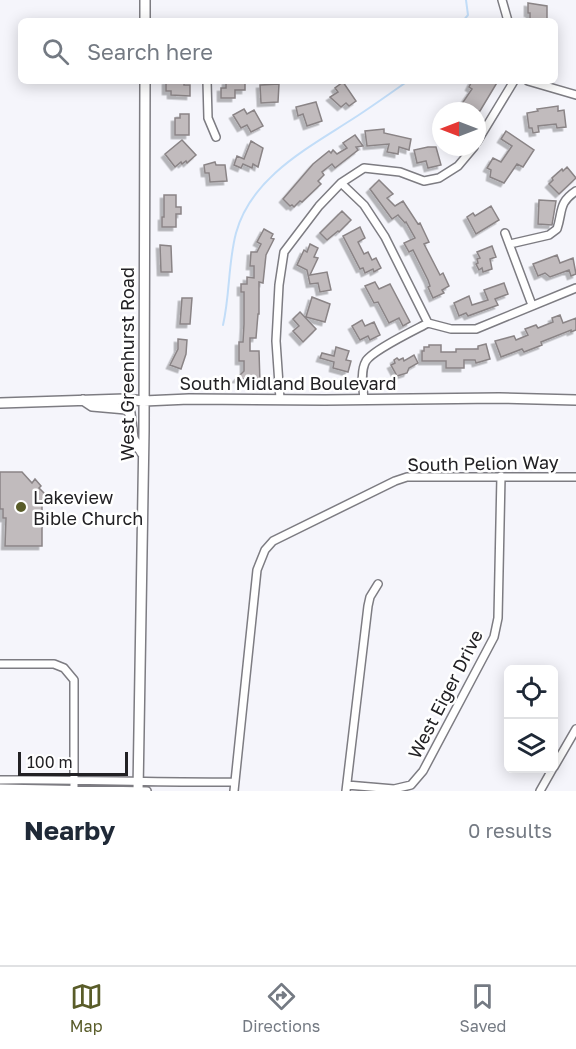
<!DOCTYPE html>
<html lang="en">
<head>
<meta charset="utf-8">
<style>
	:root { --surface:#fff; --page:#f2f2f3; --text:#1f2937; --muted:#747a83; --line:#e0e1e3; --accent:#595c29 }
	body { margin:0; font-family:"Golos Text",sans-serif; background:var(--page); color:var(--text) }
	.controls { position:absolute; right:18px; bottom:18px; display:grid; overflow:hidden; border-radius:9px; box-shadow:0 3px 15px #0003 }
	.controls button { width:54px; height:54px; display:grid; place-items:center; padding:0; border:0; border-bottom:2px solid var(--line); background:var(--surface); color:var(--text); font:30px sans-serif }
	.compass { position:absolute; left:432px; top:102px; width:54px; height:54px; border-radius:50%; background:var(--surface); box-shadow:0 3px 15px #0003; rotate:270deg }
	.scale { position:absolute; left:18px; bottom:15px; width:110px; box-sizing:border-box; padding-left:6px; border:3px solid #222124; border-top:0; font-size:16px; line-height:21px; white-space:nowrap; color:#222124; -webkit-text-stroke:4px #fff; paint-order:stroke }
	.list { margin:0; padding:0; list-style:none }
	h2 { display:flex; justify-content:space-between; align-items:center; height:78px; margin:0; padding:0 24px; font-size:26px }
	h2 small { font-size:20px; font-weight:400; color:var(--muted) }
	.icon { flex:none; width:33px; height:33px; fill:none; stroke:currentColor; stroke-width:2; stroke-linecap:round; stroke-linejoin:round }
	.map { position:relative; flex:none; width:576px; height:791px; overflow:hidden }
	.search { position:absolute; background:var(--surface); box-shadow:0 3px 15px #0003; left:18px; right:18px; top:18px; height:66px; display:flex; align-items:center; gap:15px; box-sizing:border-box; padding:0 21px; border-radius:9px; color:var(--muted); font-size:22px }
	.sheet { height:174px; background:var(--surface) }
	nav { display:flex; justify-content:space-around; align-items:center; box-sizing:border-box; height:84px; border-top:2px solid var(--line); background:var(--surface); font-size:16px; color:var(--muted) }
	nav a { display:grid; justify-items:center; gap:3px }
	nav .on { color:var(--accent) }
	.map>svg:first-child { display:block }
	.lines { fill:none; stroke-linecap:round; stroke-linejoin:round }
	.stream { stroke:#c2ddf8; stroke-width:2 }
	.building { fill:#c1bbbd; stroke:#8a8486; stroke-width:1.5; filter:url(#shadow) }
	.street-casing { stroke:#7d7c82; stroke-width:10 }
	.secondary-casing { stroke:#7d7c82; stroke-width:12 }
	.street { stroke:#fff; stroke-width:7 }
	.secondary { stroke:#fff; stroke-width:9 }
	.poi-dot { fill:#595c29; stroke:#fff; stroke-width:2 }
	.labels { text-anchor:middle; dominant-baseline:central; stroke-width:5; stroke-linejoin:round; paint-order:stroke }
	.street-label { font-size:18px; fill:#222124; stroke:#fff }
	.poi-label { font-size:18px; fill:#222124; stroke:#fff; text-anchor:start }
</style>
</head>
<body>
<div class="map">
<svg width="576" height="791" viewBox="0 0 576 791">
	<defs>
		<filter id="shadow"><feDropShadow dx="-3.5" dy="3.5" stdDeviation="0" flood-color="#0004"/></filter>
	</defs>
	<rect width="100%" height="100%" fill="#f5f5fb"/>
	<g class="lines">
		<path class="stream" d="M463 21 468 15 466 0
			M223 325C230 295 228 263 236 233 251 178 306 149 351 120 370 108 389 94 408 81"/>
	</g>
	<path class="building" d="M528 3 547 6V21H530V13H528Z
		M166 81H184V85H190V96L171 95V91H166Z
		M226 81H245V90H235V98H221V88H226Z
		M472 81H498L480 111H457L472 89 469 87Z
		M343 82 356 101 349 106 346 103 341 107 330 97 338 92 335 88Z
		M279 84 278 102 261 103 260 85Z
		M316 102 322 121 307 126 303 114 298 116 296 107Z
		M558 106V111L564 110 566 127 557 128 556 124 538 126 539 132 533 133 532 128H529L527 113 538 111 537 109Z
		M244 109 247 114 254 110 263 126 251 132 247 125 241 128 233 115Z
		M180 114H189V135H175V118H180Z
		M384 129V133L411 139 409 150 399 147 398 154 387 152 389 144 367 146 365 131Z
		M506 131 534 150 523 167 517 164 504 183 490 177 491 170 487 168 493 158 501 162 512 146 501 139Z
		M355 135 363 146 356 147 358 150 335 168 332 164 322 172 324 175 318 181 321 184 302 202 300 201 294 207 292 205 290 206 283 199 313 164 329 151 331 153 333 150 337 154 347 148 343 143Z
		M182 140 196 155 187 163 186 161 182 164 181 162 175 167 165 154Z
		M251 141 263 148 258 167 253 164 252 168 243 164 241 168 234 165 237 156 244 159Z
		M428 147H436L441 165 428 168 426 161 417 163 414 150Z
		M215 162 216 165H225L227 181 210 182 209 173H205L204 165Z
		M567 167 576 178 559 194 549 184 553 180 552 178 562 169 563 171Z
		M379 180 393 194 387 198 395 206 403 201 418 224 420 223 429 242 424 244 440 275 443 273 449 286 442 290 444 293 433 298 428 287 430 286 428 280 413 250 409 252 404 243 415 238 406 222 405 223 398 215 392 219 370 189Z
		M164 195H176V207H181V214H176V227H162V217H164Z
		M539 200 556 201 552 225 538 224Z
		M491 206 499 220 476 234 467 217 473 213 475 216Z
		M342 211 351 220 339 232 338 231 327 240 320 233Z
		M360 227 365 238 358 242 364 254 368 252 372 260 376 258 381 268 374 272 373 269 365 273 363 268 360 269 343 236Z
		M264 229 273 234 271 238 274 239 266 255 263 283 259 282V314H258L256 338H250V351H259L260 383H253L249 379H236L244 371V361H239V342H243L244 324V292H241V284H247V277L254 278V266H250L251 252H257L261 244 257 242Z
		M310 244 318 248 314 257 318 258 310 275 327 272 331 290 320 292 318 283 310 284 307 270 297 265 304 250 307 252Z
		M160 245 171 246 172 272H161Z
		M492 246 496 257 490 259 492 269 483 272 482 268 479 270 476 264 478 263 477 259 480 258 477 252Z
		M557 255 560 263 573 258 576 274 571 276 569 270 550 277 545 273 538 276 533 264Z
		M375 282 379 289 390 284 410 322 403 326 399 318 389 323 378 302 374 303 365 286Z
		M504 283 508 294 495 299 498 305 468 316 466 313 459 316 454 303 469 296 472 305 488 300 484 290Z
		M312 297 330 304 325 322 306 317Z
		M182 298H192L190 324H180Z
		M300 312 316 329 303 342 293 331 299 326 293 319Z
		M560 315 563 323 576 318V330L571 332V330L541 342 542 345 524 352 522 349 501 357 495 341 514 336 516 340 528 335 525 329 536 325 538 328 553 322 552 318Z
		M362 320 365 326 374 322 380 335 370 340 368 336 360 340 352 326Z
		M178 339 187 340 186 354 181 369 170 365 178 349Z
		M486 344 490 359 476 363 475 360H464V368H446V361H422V351H424V347H429V345H441V352H456V349H478V346Z
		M336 347 349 351 346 360 351 361 348 372 333 368 334 362 320 358 322 353 334 356Z
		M414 355 418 363 409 368 407 373 397 376 391 365 395 363 394 360 397 358 399 360 403 358 404 361Z
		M0 472H22L32 483 35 479 41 486 39 488 49 498 42 504V546H5L6 518H3V509H0Z"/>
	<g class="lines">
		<defs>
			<path id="street" d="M502 0 508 21
				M207 81 208 118 216 137
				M528 81 576 95
				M477 142 514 81
				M341 183 364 205 385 237 428 323 451 329H476L576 288
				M505 233 532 305
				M510 244 549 235 557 229C563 211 558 203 576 191
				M280 399 276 341 279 285 284 252 319 206 341 183 364 168 400 172 424 181 439 178 458 166 474 147
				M364 399C363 388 360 371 366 361 373 350 415 330 428 323
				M0 664H54L64 668 74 680V791
				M554 767 576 729
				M0 780C78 779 156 783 234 782
				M347 785 394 789 411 785 423 771 494 637 498 618 501 476
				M0 788 147 791
				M234 791 257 570 265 550 273 541 395 481 407 477H576
				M346 791 368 606 370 597 378 584
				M540 791 553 768"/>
			<path id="secondary" d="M145 21V0
				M83 400 92 406 126 409 130 413 133 438 142 453
				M0 403 125 399 144 401 189 399 325 400 499 398 576 400
				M138 791 144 431 145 81"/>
		</defs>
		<use href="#street" class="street-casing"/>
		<use href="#secondary" class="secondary-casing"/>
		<use href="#street" class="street"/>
		<use href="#secondary" class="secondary"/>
	</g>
	<circle class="poi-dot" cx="21" cy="507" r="6"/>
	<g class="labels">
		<g class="street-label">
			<text transform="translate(127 364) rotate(-90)">West Greenhurst Road</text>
			<text x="288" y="383">South Midland Boulevard</text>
			<text transform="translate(483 463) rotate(-1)">South Pelion Way</text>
			<text transform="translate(445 694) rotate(-63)">West Eiger Drive</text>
		</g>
		<g class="poi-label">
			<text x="33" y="497">Lakeview<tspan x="33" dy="21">Bible Church</tspan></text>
		</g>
	</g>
</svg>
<div class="controls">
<button><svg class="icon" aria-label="locate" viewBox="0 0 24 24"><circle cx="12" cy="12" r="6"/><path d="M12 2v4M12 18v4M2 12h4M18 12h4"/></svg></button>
<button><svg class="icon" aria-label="layers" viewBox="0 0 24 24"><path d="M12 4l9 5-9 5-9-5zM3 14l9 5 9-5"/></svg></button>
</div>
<svg class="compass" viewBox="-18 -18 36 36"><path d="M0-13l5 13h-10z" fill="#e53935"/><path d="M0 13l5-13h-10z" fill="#747a83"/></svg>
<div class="scale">100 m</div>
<div class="search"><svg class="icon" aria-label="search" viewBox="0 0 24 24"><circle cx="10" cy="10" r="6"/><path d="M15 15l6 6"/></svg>Search here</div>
</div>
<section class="sheet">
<h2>Nearby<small>0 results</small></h2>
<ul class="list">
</ul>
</section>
<nav>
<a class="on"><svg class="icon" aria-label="map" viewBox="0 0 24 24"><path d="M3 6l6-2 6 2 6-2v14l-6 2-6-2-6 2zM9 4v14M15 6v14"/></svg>Map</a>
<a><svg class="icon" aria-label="directions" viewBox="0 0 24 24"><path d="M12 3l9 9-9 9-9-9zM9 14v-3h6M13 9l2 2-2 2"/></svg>Directions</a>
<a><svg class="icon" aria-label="saved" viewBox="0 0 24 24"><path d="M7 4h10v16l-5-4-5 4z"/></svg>Saved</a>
</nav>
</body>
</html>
